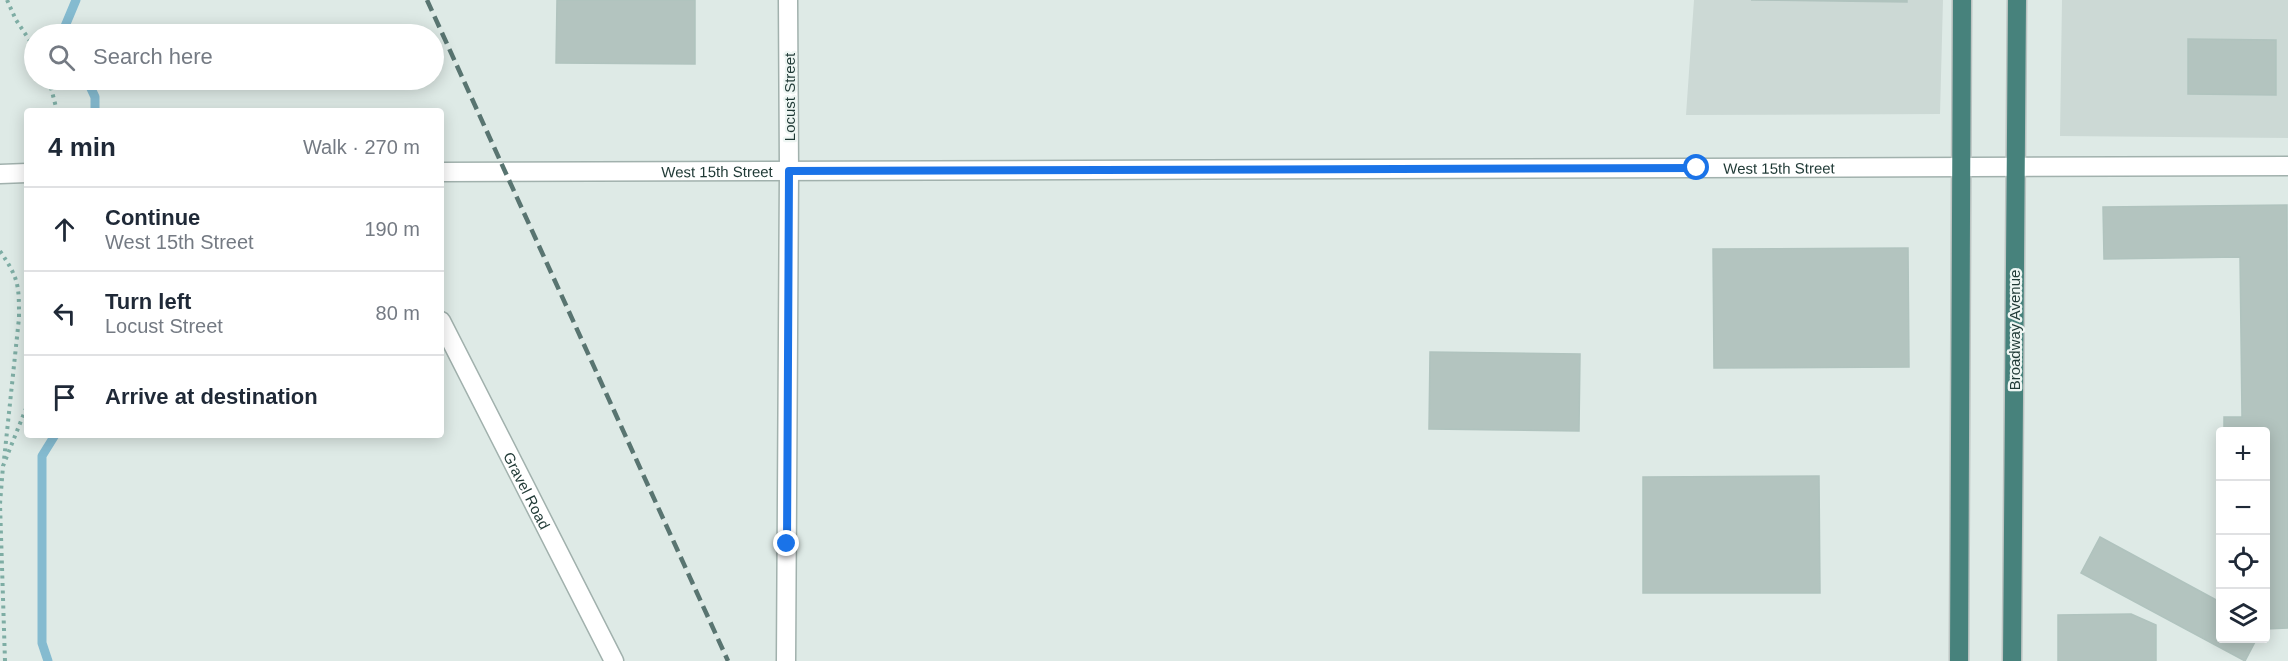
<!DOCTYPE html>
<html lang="en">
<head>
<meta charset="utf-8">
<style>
	:root { --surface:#fff; --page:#f6f6f7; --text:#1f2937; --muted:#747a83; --line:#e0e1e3 }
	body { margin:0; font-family:Arial,sans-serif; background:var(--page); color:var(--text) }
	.controls { position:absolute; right:18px; bottom:18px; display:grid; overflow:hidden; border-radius:6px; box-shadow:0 3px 15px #0003 }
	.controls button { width:54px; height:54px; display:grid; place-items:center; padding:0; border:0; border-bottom:2px solid var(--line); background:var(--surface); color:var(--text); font:30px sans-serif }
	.stop { position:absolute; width:18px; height:18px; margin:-14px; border:4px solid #1a73e8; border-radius:50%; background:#fff }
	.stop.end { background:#1a73e8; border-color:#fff; box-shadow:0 2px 6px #0008 }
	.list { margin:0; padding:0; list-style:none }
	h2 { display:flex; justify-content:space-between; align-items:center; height:78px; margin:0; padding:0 24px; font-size:26px }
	h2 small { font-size:20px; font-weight:400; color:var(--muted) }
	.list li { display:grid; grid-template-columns:39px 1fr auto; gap:18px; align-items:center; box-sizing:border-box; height:84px; padding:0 24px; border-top:2px solid var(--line) }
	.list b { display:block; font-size:22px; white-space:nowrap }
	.list p { margin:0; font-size:20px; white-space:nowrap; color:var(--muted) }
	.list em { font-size:20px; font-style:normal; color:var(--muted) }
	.icon { flex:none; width:33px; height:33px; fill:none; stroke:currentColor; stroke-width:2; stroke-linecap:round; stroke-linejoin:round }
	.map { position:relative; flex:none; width:2288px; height:661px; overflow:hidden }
	.search { position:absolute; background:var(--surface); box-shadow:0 3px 15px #0003; left:24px; top:24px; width:420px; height:66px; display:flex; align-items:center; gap:15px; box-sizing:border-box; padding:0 21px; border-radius:33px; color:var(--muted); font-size:22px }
	.panel { position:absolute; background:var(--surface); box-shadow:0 3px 15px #0003; left:24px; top:108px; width:420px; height:330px; border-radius:6px }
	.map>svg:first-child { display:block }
	.built { fill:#ccd9d5 }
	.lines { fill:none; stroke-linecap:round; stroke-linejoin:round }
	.stream { stroke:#85bbd0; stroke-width:9 }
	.building { fill:#b3c4bf; stroke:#b0c3be; stroke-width:1.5 }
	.minor-casing { stroke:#a1b1ad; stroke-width:21 }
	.tertiary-casing { stroke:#a1b1ad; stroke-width:21 }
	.trunk-casing { stroke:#bcc4c2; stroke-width:21 }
	.path { stroke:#7eada4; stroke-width:4; stroke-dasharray:3 4.5; stroke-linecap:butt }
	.minor { stroke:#fff; stroke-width:18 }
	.tertiary { stroke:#fff; stroke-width:18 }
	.trunk { stroke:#47827c; stroke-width:18 }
	.rail { stroke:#597571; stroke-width:4.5; stroke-dasharray:12 6; stroke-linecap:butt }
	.route { stroke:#1a73e8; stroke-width:8 }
	.labels { text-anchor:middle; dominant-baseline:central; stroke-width:4.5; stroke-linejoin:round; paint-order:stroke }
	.street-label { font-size:15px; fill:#1f3935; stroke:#eef6f3 }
</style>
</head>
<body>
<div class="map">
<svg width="2288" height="661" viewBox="0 0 2288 661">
	<rect width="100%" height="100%" fill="#deeae6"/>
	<path class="built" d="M1694 0H1943L1940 114 1686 115Z
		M2062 0H2288V138L2060 136Z"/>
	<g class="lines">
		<path class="stream" d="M65 34 63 31 76 0
			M87 80 95 97V111
			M48 661 42 643V456L55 435"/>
	</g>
	<path class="building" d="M557 0H695V64L556 63Z
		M1751 0H1907V2Z
		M2188 39 2276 40V95L2188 94Z
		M2287 205 2288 628 2266 629V432H2224V417H2242L2240 257 2104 259 2103 207Z
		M1908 248 1909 367 1714 368 1713 249Z
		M1430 352 1580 354 1579 431 1429 429Z
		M1819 476 1820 593H1643V477Z
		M2100 537 2220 602V638H2257L2245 661 2081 573Z
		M2131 614 2156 625V661H2058V615Z"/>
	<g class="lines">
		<defs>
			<g id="minor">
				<path id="s1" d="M441 321 614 661"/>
				<path d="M786 661 789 171 788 0"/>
			</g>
			<g id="tertiary">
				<path id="s2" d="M441 172 2288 166"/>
				<path d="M0 174 27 173"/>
			</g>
			<path id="trunk" d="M1959 661 1962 0
				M2012 661 2017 0"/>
		</defs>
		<use href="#minor" class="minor-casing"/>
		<use href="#tertiary" class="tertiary-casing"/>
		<use href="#trunk" class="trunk-casing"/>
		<path class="path" d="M7 0 16 20 34 47
			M49 80 57 111
			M0 251C19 279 19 285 19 318L4 460
			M5 661 0 504 3 466 27 406"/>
		<use href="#minor" class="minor"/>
		<use href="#tertiary" class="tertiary"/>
		<use href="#trunk" class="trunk"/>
		<path class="rail" d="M427 0 728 661"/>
	</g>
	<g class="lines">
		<path class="route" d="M787 544 789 171 1697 168"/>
	</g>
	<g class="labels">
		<g class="street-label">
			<text transform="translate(789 97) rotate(-90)">Locust Street</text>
			<text stroke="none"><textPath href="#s2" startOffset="1338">West 15th Street</textPath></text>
			<text stroke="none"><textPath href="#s2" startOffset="276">West 15th Street</textPath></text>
			<text transform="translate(2014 330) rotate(-90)">Broadway Avenue</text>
			<text stroke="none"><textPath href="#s1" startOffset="190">Gravel Road</textPath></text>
		</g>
	</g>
</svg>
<div class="controls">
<button>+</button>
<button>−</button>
<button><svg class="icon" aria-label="locate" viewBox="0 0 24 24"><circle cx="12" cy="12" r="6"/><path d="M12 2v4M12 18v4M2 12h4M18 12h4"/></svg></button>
<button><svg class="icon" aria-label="layers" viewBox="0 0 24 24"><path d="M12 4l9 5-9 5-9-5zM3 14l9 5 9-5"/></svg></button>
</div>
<div class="stop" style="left:1697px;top:168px"></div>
<div class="stop end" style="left:787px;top:544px"></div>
<div class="search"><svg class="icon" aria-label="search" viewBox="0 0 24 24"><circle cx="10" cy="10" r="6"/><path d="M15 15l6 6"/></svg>Search here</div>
<section class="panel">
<h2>4 min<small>Walk · 270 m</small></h2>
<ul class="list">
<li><svg class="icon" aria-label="ahead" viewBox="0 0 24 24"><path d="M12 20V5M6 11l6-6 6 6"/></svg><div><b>Continue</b><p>West 15th Street</p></div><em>190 m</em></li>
<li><svg class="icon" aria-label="left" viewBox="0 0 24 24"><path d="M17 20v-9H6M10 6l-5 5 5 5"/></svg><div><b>Turn left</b><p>Locust Street</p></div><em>80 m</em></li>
<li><svg class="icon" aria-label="arrive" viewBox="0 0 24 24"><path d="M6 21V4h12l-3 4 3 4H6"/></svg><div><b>Arrive at destination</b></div></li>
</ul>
</section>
</div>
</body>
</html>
